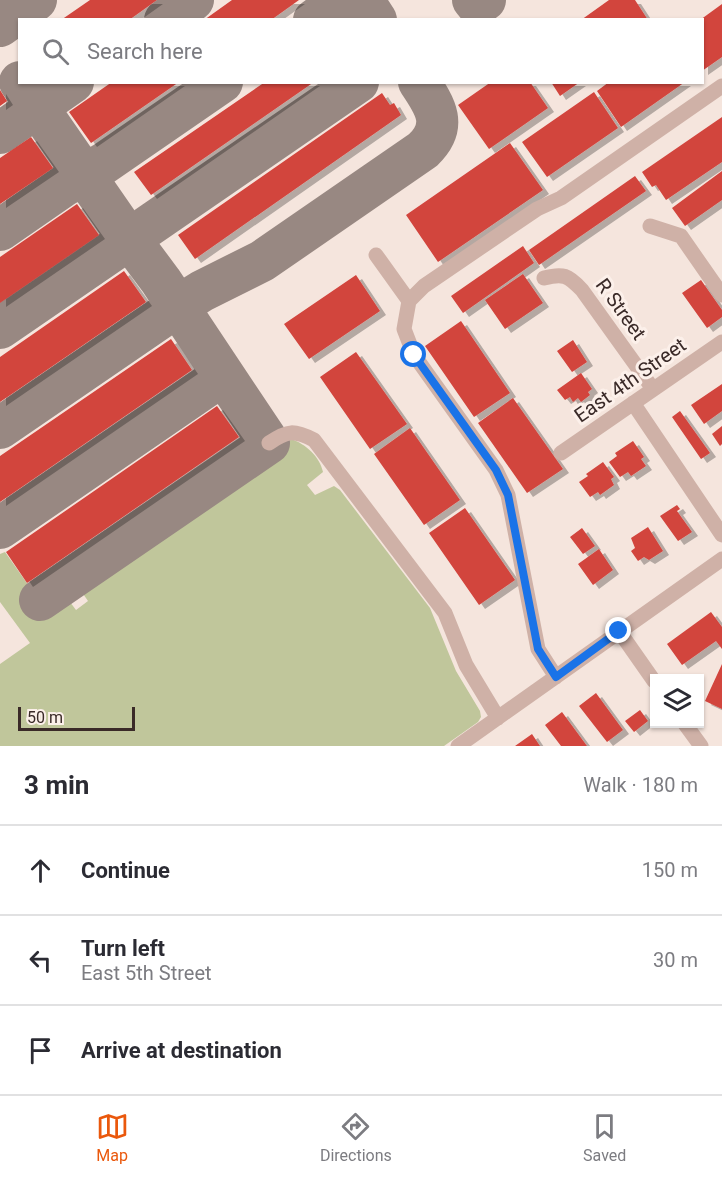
<!DOCTYPE html>
<html lang="en">
<head>
<meta charset="utf-8">
<style>
	:root { --surface:#fff; --page:#f7f7f7; --text:#2b2b33; --muted:#7c7c81; --line:#e1e1e2; --accent:#ea580c }
	body { margin:0; font-family:Roboto,sans-serif; background:var(--page); color:var(--text) }
	.controls { position:absolute; right:18px; bottom:18px; display:grid; overflow:hidden; border-radius:0px; box-shadow:0 2px 4px #0004 }
	.controls button { width:54px; height:54px; display:grid; place-items:center; padding:0; border:0; border-bottom:2px solid var(--line); background:var(--surface); color:var(--text); font:30px sans-serif }
	.scale { position:absolute; left:18px; bottom:15px; width:117px; box-sizing:border-box; padding-left:6px; border:3px solid #3a2a28; border-top:0; font-size:16px; line-height:21px; white-space:nowrap; color:#3a2a28; -webkit-text-stroke:4px #fcf0ea; paint-order:stroke }
	.stop { position:absolute; width:18px; height:18px; margin:-14px; border:4px solid #1a73e8; border-radius:50%; background:#fff }
	.stop.end { background:#1a73e8; border-color:#fff; box-shadow:0 2px 6px #0008 }
	.list { margin:0; padding:0; list-style:none }
	h2 { display:flex; justify-content:space-between; align-items:center; height:78px; margin:0; padding:0 24px; font-size:26px }
	h2 small { font-size:20px; font-weight:400; color:var(--muted) }
	.list li { display:grid; grid-template-columns:39px 1fr auto; gap:18px; align-items:center; box-sizing:border-box; height:90px; padding:0 24px; border-top:2px solid var(--line) }
	.list b { display:block; font-size:22px; white-space:nowrap }
	.list p { margin:0; font-size:20px; white-space:nowrap; color:var(--muted) }
	.list em { font-size:20px; font-style:normal; color:var(--muted) }
	.icon { flex:none; width:33px; height:33px; fill:none; stroke:currentColor; stroke-width:2; stroke-linecap:round; stroke-linejoin:round }
	.map { position:relative; flex:none; width:722px; height:746px; overflow:hidden }
	.search { position:absolute; background:var(--surface); box-shadow:0 2px 4px #0004; left:18px; right:18px; top:18px; height:66px; display:flex; align-items:center; gap:15px; box-sizing:border-box; padding:0 21px; border-radius:0px; color:var(--muted); font-size:22px }
	.sheet { height:348px; background:var(--surface) }
	nav { display:flex; justify-content:space-around; align-items:center; box-sizing:border-box; height:84px; border-top:2px solid var(--line); background:var(--surface); font-size:16px; color:var(--muted) }
	nav a { display:grid; justify-items:center; gap:3px }
	nav .on { color:var(--accent) }
	.map>svg:first-child { display:block }
	.green { fill:#c0c69b }
	.lines { fill:none; stroke-linecap:round; stroke-linejoin:round }
	.taxiway { stroke:#988882; stroke-width:42 }
	.building { fill:#d2443d; filter:url(#shadow) }
	.minor { stroke:#cfb1a7; stroke-width:15 }
	.route { stroke:#1a73e8; stroke-width:8 }
	.labels { text-anchor:middle; dominant-baseline:central; stroke-width:6; stroke-linejoin:round; paint-order:stroke }
	.street-label { font-size:20px; fill:#3a2a28; stroke:#fcf0ea }
</style>
</head>
<body>
<div class="map">
<svg width="722" height="746" viewBox="0 0 722 746">
	<defs>
		<filter id="shadow"><feDropShadow dx="6" dy="4" stdDeviation="0" flood-color="#0004"/></filter>
	</defs>
	<rect width="100%" height="100%" fill="#f5e5dd"/>
	<path class="green" d="M291 439C306 444 320 457 323 472L307 485 315 495 334 486 340 490 430 608 456 671 480 711 481 717 478 722 444 746H0V664L30 643 0 602V554L5 552 43 606 64 594 76 610 88 601 77 585 282 443Z"/>
	<g class="lines">
		<path class="taxiway" d="M363 0 376 20
			M473 0 477 5 485 0
			M165 20 193 0
			M314 20 342 0
			M0 26 36 0
			M20 82 117 222 161 281 269 443 40 600
			M0 133 73 82
			M0 230 65 185 103 164 222 82
			M0 328 358 82
			M0 428 178 306 202 291 262 261 423 150C448 126 436 107 419 82
			M0 528 223 375"/>
	</g>
	<path class="building" d="M90 0H157L129 20H61Z
		M232 0H299L271 20H204Z
		M609 0H635L648 20H581Z
		M722 4V57L702 71V20H700Z
		M112 82H179L91 143 69 112Z
		M265 82H314L151 195 134 172Z
		M491 82H530L548 108 489 149 458 105Z
		M551 82H580L560 96Z
		M609 82H685L621 127 597 91Z
		M0 90 7 101 0 106Z
		M594 92 618 128 547 177 522 142Z
		M382 93 390 105 394 103 401 115 195 259 178 235Z
		M722 117V162L666 200 656 185 652 187 642 172Z
		M31 137 53 168 0 204V158Z
		M510 143 543 190 438 262 406 215Z
		M722 171V200L685 226 672 208Z
		M635 176 646 191 539 265 529 250Z
		M77 204 99 235 0 303V257Z
		M523 246 534 263 463 313 451 296Z
		M124 271 146 302 0 402V357Z
		M523 274 543 303 505 329 485 300Z
		M356 275 380 311 309 359 284 324Z
		M701 280 722 310V317L707 328 682 293Z
		M461 321 510 393 474 417 425 346Z
		M171 339 192 370 0 502V456Z
		M573 340 587 362 572 372 557 351Z
		M356 352 407 424 370 449 320 377Z
		M581 373 592 389 588 392 590 395 581 402 578 398 573 402 570 397 565 400 557 390Z
		M722 384V411L704 424 691 405Z
		M513 398 563 469 527 493 478 423Z
		M217 406 239 437 27 583 6 552Z
		M680 411 710 453 701 459 672 417Z
		M722 426V444L720 446 712 434Z
		M410 428 460 500 424 525 374 454Z
		M633 441 644 457 641 459 646 466 631 476 628 472 620 477 609 462 617 456 615 453Z
		M603 462 614 477 611 479 614 485 600 495 598 492 590 497 579 482 588 476 586 474Z
		M677 505 680 509 677 511 692 532 678 541 660 516Z
		M465 508 515 580 479 605 429 533Z
		M648 527 663 551 649 560 644 557 638 561 631 551 635 548 631 538Z
		M582 528 595 546 583 554 570 537Z
		M599 549 613 570 593 585 578 564Z
		M711 612 722 627V649L716 641 682 665 667 644Z
		M722 664V709L705 701Z
		M596 693 623 730 607 742 579 706Z
		M640 710 648 721 634 732 625 721Z
		M562 712 587 746H561L545 725Z
		M532 734 540 746H515Z"/>
	<g class="lines">
		<path class="minor" d="M650 226 681 236 722 295
			M376 255 409 301
			M544 278C563 273 568 275 582 290L653 389
			M633 403 722 535
			M269 443C288 430 294 430 314 440L445 613 466 665 498 718
			M561 453 722 342
			M619 631 654 681
			M556 677 538 649 508 495 496 470 414 355 404 329 409 301 424 286 537 209 561 198 722 86
			M685 724 701 746
			M458 746 722 559"/>
	</g>
	<g class="lines">
		<path class="route" d="M414 355 496 470 508 495 538 649 556 677 619 631"/>
	</g>
	<g class="labels">
		<g class="street-label">
			<text transform="translate(621 309) rotate(54)">R Street</text>
			<text transform="translate(630 380) rotate(-35)">East 4th Street</text>
		</g>
	</g>
</svg>
<div class="controls">
<button><svg class="icon" aria-label="layers" viewBox="0 0 24 24"><path d="M12 4l9 5-9 5-9-5zM3 14l9 5 9-5"/></svg></button>
</div>
<div class="scale">50 m</div>
<div class="stop" style="left:414px;top:355px"></div>
<div class="stop end" style="left:619px;top:631px"></div>
<div class="search"><svg class="icon" aria-label="search" viewBox="0 0 24 24"><circle cx="10" cy="10" r="6"/><path d="M15 15l6 6"/></svg>Search here</div>
</div>
<section class="sheet">
<h2>3 min<small>Walk · 180 m</small></h2>
<ul class="list">
<li><svg class="icon" aria-label="ahead" viewBox="0 0 24 24"><path d="M12 20V5M6 11l6-6 6 6"/></svg><div><b>Continue</b></div><em>150 m</em></li>
<li><svg class="icon" aria-label="left" viewBox="0 0 24 24"><path d="M17 20v-9H6M10 6l-5 5 5 5"/></svg><div><b>Turn left</b><p>East 5th Street</p></div><em>30 m</em></li>
<li><svg class="icon" aria-label="arrive" viewBox="0 0 24 24"><path d="M6 21V4h12l-3 4 3 4H6"/></svg><div><b>Arrive at destination</b></div></li>
</ul>
</section>
<nav>
<a class="on"><svg class="icon" aria-label="map" viewBox="0 0 24 24"><path d="M3 6l6-2 6 2 6-2v14l-6 2-6-2-6 2zM9 4v14M15 6v14"/></svg>Map</a>
<a><svg class="icon" aria-label="directions" viewBox="0 0 24 24"><path d="M12 3l9 9-9 9-9-9zM9 14v-3h6M13 9l2 2-2 2"/></svg>Directions</a>
<a><svg class="icon" aria-label="saved" viewBox="0 0 24 24"><path d="M7 4h10v16l-5-4-5 4z"/></svg>Saved</a>
</nav>
</body>
</html>
